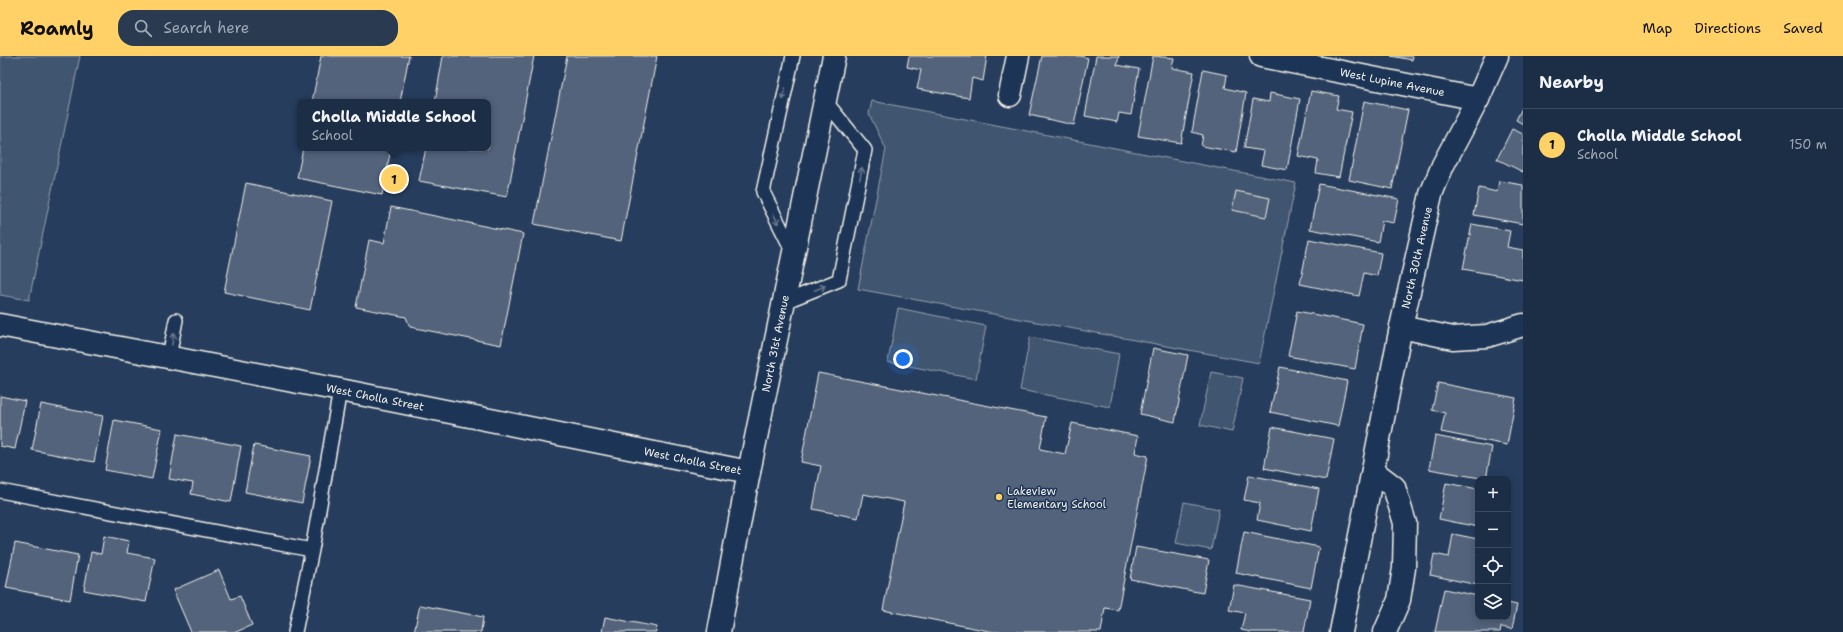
<!DOCTYPE html>
<html lang="en">
<head>
<meta charset="utf-8">
<style>
	:root { --surface:#1c2e46; --page:#293a51; --text:#f1f3f6; --muted:#a0a8b3; --line:#3a4a5f; --accent:#ffd166 }
	body { margin:0; font-family:"Shantell Sans",sans-serif; background:var(--page); color:var(--text) }
	.controls { position:absolute; right:12px; bottom:12px; display:grid; overflow:hidden; border-radius:8px; box-shadow:0 2px 10px #0003 }
	.controls button { width:36px; height:36px; display:grid; place-items:center; padding:0; border:0; border-bottom:1px solid var(--line); background:var(--surface); color:var(--text); font:20px sans-serif }
	.you { position:absolute; left:903px; top:303px; width:14px; height:14px; margin:-10px; border:3px solid #fff; border-radius:50%; background:#1a73e8; box-shadow:0 0 0 6px #1a73e833 }
	.badge { display:grid; place-items:center; width:26px; height:26px; border-radius:50%; background:var(--accent); color:#111; font-size:13px; font-weight:700 }
	.pin { position:absolute; translate:-50% -50%; border:2px solid #fff; box-shadow:0 1px 4px #0006 }
	.popup { position:absolute; left:297px; top:43px; width:194px; height:52px; box-sizing:border-box; display:grid; place-content:center; border-radius:8px; background:var(--surface); filter:drop-shadow(0 1px 3px #0005); font-size:13px; white-space:nowrap; color:var(--muted) }
	.popup b { font-size:15px; color:var(--text) }
	.popup::after { content:''; position:absolute; left:50%; top:100%; margin-left:-8px; border:8px solid transparent; border-top-color:var(--surface) }
	.list { margin:0; padding:0; list-style:none }
	h2 { display:flex; justify-content:space-between; align-items:center; height:52px; margin:0; padding:0 16px; font-size:17px }
	h2 small { font-size:13px; font-weight:400; color:var(--muted) }
	.list li { display:grid; grid-template-columns:26px 1fr auto; gap:12px; align-items:center; box-sizing:border-box; height:72px; padding:0 16px; border-top:1px solid var(--line) }
	.list b { display:block; font-size:15px; white-space:nowrap }
	.list p { margin:0; font-size:13px; white-space:nowrap; color:var(--muted) }
	.list em { font-size:13px; font-style:normal; color:var(--muted) }
	.icon { flex:none; width:22px; height:22px; fill:none; stroke:currentColor; stroke-width:2; stroke-linecap:round; stroke-linejoin:round }
	.map { position:relative; flex:none; width:1523px; height:576px; overflow:hidden }
	header { display:flex; align-items:center; gap:24px; box-sizing:border-box; height:56px; padding:0 20px; background:var(--accent); color:#111 }
	header strong { font-size:19px }
	nav { display:flex; gap:22px; margin-inline-start:auto; font-size:14px }
	.search { width:280px; height:36px; background:var(--page); display:flex; align-items:center; gap:10px; box-sizing:border-box; padding:0 14px; border-radius:16px; color:var(--muted); font-size:15px }
	main { display:flex }
	aside { flex:1; background:var(--surface) }
	.map>svg:first-child { display:block }
	.green { fill:#40546f; stroke:#9aa2ac }
	.building { fill:#52647b; stroke:#f4f1e8 }
	.lines { fill:none; stroke-linecap:round; stroke-linejoin:round }
	.service-casing { stroke:#f4f1e8; stroke-width:16 }
	.minor-casing { stroke:#f4f1e8; stroke-width:25 }
	.tertiary-casing { stroke:#f4f1e8; stroke-width:25 }
	.service { stroke:#1d3557; stroke-width:13 }
	.minor { stroke:#1d3557; stroke-width:22 }
	.tertiary { stroke:#1d3557; stroke-width:22 }
	.oneway { stroke:#68778a }
	.poi-dot { fill:#ffd166; stroke:#1d3557; stroke-width:1.5 }
	.labels { text-anchor:middle; dominant-baseline:central; stroke-width:3; stroke-linejoin:round; paint-order:stroke }
	.street-label { font-size:11px; fill:#f4f1e8; stroke:#1d3557 }
	.poi-label { font-size:11px; fill:#f4f1e8; stroke:#1d3557; text-anchor:start }
</style>
</head>
<body>
<header>
<strong>Roamly</strong>
<div class="search"><svg class="icon" aria-label="search" viewBox="0 0 24 24"><circle cx="10" cy="10" r="6"/><path d="M15 15l6 6"/></svg>Search here</div>
<nav><a>Map</a><a>Directions</a><a>Saved</a></nav>
</header>
<main>
<div class="map">
<svg width="1523" height="576" viewBox="0 0 1523 576">
	<rect width="100%" height="100%" fill="#263d5d"/>
	<filter id="ink" filterUnits="userSpaceOnUse"><feTurbulence type="fractalNoise" baseFrequency=".025" numOctaves="2"/><feDisplacementMap in="SourceGraphic" scale="8" xChannelSelector="R" yChannelSelector="G"/><feConvolveMatrix kernelMatrix="1 2 1 2 8 2 1 2 1" color-interpolation-filters="sRGB"/></filter>
	<g filter="url(#ink)">
		<path class="green" d="M0 0H80L29 244 0 239Z
			M872 45 1296 127 1259 307 858 233 886 93 869 58Z
			M898 252 986 270 976 323 888 306Z
			M1030 281 1119 298 1110 351 1020 334Z
			M1211 316 1243 322 1232 376 1200 369Z
			M1184 446 1219 453 1211 494 1176 487Z"/>
		<path class="building" d="M321 0H409L400 46H312Z
			M443 0H534L507 141 419 125 426 92H488V46H435Z
			M567 0H657L621 185 534 168Z
			M909 0H987L983 25 972 22 969 42 917 33 921 14 907 11Z
			M1042 0H1080L1088 2 1074 69 1029 59Z
			M1096 0H1119L1117 9 1139 13 1131 59 1119 57 1117 66 1085 60Z
			M1153 0 1174 2 1172 12 1194 16 1181 87 1138 80Z
			M1391 0H1413L1412 4Z
			M1203 14 1227 19 1225 32 1246 37 1236 96 1201 90 1203 79 1192 76Z
			M1311 35 1339 40 1336 53 1352 56 1339 121 1316 117 1318 104 1298 100Z
			M1270 37 1300 43 1287 114 1261 109 1264 95 1244 92 1253 43 1269 46Z
			M1364 45 1408 54 1392 133 1349 124Z
			M1523 50V68L1516 64Z
			M1512 73 1523 78V116L1497 103Z
			M303 92H391L382 139 297 122Z
			M1499 125 1523 129V168L1474 159 1479 132 1497 136Z
			M246 127 332 145 310 254 224 236Z
			M1319 128 1399 143 1394 167 1382 165 1378 186 1310 173Z
			M1236 135 1270 142 1266 161 1232 154Z
			M391 151 523 178 501 289 410 271 406 261 356 251 369 184 384 187Z
			M1472 168 1510 175 1507 191 1523 194V224L1463 213Z
			M1309 183 1381 197 1377 220 1364 217 1359 240 1300 228Z
			M1297 255 1363 268 1355 313 1288 300Z
			M1153 292 1188 299 1175 366 1140 358Z
			M1280 311 1347 325 1338 370 1270 356Z
			M818 317 1046 361 1040 393 1065 398 1072 367 1138 380 1135 397 1148 400 1118 554 1105 552 1101 576H994L883 554 904 446 863 438 858 462 813 453 821 410 801 406Z
			M1438 327 1516 342 1507 389 1441 376 1445 357 1432 354Z
			M0 340 25 345 15 393 0 390Z
			M41 348 103 360 94 406 32 394Z
			M114 364 162 373 152 423 105 414Z
			M1272 371 1334 383 1326 424 1264 412Z
			M177 378 241 390 231 446 191 438 193 427 169 423Z
			M1435 380 1492 391 1486 423 1429 413Z
			M254 389 311 400 302 447 245 436Z
			M1249 419 1319 433 1311 475 1257 464 1260 447 1244 444Z
			M1446 427 1478 433V471L1439 463Z
			M1244 476 1319 491 1311 532 1236 517Z
			M1453 478 1478 483V529L1430 519 1434 498 1449 501Z
			M104 480 129 485 127 497 155 502 146 546 84 534 91 496 101 498Z
			M15 487 78 499 70 544 6 532Z
			M1136 491 1209 504 1203 537 1130 523Z
			M219 514 231 543 240 540 252 569 236 576H191L173 534Z
			M1234 529 1310 543 1304 576H1251L1241 574 1245 557 1229 554Z
			M1444 533 1478 540V561H1508V547L1517 549 1512 573 1501 571 1500 576H1435Z
			M420 549 483 561 481 576H414Z
			M605 561 657 571 656 576H602Z"/>
		<g class="lines">
			<defs>
				<path id="service" d="M793 0 763 136 793 196
					M784 246 839 224 865 94 826 46
					M169 301 176 264
					M0 435 312 494
					M295 576 312 494 340 334"/>
				<g id="minor">
					<path id="s1" d="M1261 0 1478 43"/>
					<path d="M1010 39 1018 0"/>
					<path d="M1401 271 1453 282 1487 280 1523 269"/>
					<path d="M1373 415 1394 431 1405 467 1404 512 1399 544 1385 576"/>
					<path id="s2" d="M1341 576 1401 271 1431 138 1443 109 1478 43 1497 0"/>
				</g>
				<g id="tertiary">
					<path id="s3" d="M0 269 340 334 749 416"/>
					<path id="s4" d="M719 576 749 416 834 0"/>
				</g>
			</defs>
			<use href="#service" class="service-casing"/>
			<use href="#minor" class="minor-casing"/>
			<use href="#tertiary" class="tertiary-casing"/>
			<use href="#service" class="service"/>
			<use href="#minor" class="minor"/>
			<use href="#tertiary" class="tertiary"/>
		</g>
		<defs><path id="oneway-shaft" d="M-6 0H5M1.5-3L5.5 0L1.5 3" fill="none" stroke-width="1.6" stroke-linecap="round" stroke-linejoin="round"/></defs>
		<g class="oneway">
			<use href="#oneway-shaft" transform="translate(784 38) rotate(102)"/>
			<use href="#oneway-shaft" transform="translate(861 117) rotate(-79)"/>
			<use href="#oneway-shaft" transform="translate(776 163) rotate(63)"/>
			<use href="#oneway-shaft" transform="translate(820 232) rotate(-22)"/>
			<use href="#oneway-shaft" transform="translate(173 283) rotate(-79)"/>
		</g>
	</g>
	<circle class="poi-dot" cx="999" cy="441" r="4"/>
	<g class="labels">
		<g class="street-label">
			<text stroke="none"><textPath href="#s1" startOffset="134">West Lupine Avenue</textPath></text>
			<text stroke="none"><textPath href="#s2" startOffset="382">North 30th Avenue</textPath></text>
			<text stroke="none"><textPath href="#s4" startOffset="294">North 31st Avenue</textPath></text>
			<text stroke="none"><textPath href="#s3" startOffset="382">West Cholla Street</textPath></text>
			<text stroke="none"><textPath href="#s3" startOffset="706">West Cholla Street</textPath></text>
		</g>
		<g class="poi-label">
			<text x="1007" y="435">Lakeview<tspan x="1007" dy="13">Elementary School</tspan></text>
		</g>
	</g>
</svg>
<div class="controls">
<button>+</button>
<button>−</button>
<button><svg class="icon" aria-label="locate" viewBox="0 0 24 24"><circle cx="12" cy="12" r="6"/><path d="M12 2v4M12 18v4M2 12h4M18 12h4"/></svg></button>
<button><svg class="icon" aria-label="layers" viewBox="0 0 24 24"><path d="M12 4l9 5-9 5-9-5zM3 14l9 5 9-5"/></svg></button>
</div>
<div class="you"></div>
<div class="pin badge" style="left:394px;top:123px">1</div>
<div class="popup"><b>Cholla Middle School</b>School</div>
</div>
<aside>
<h2>Nearby<small></small></h2>
<ul class="list">
<li><span class="badge">1</span><div><b>Cholla Middle School</b><p>School</p></div><em>150 m</em></li>
</ul>
</aside>
</main>
</body>
</html>
